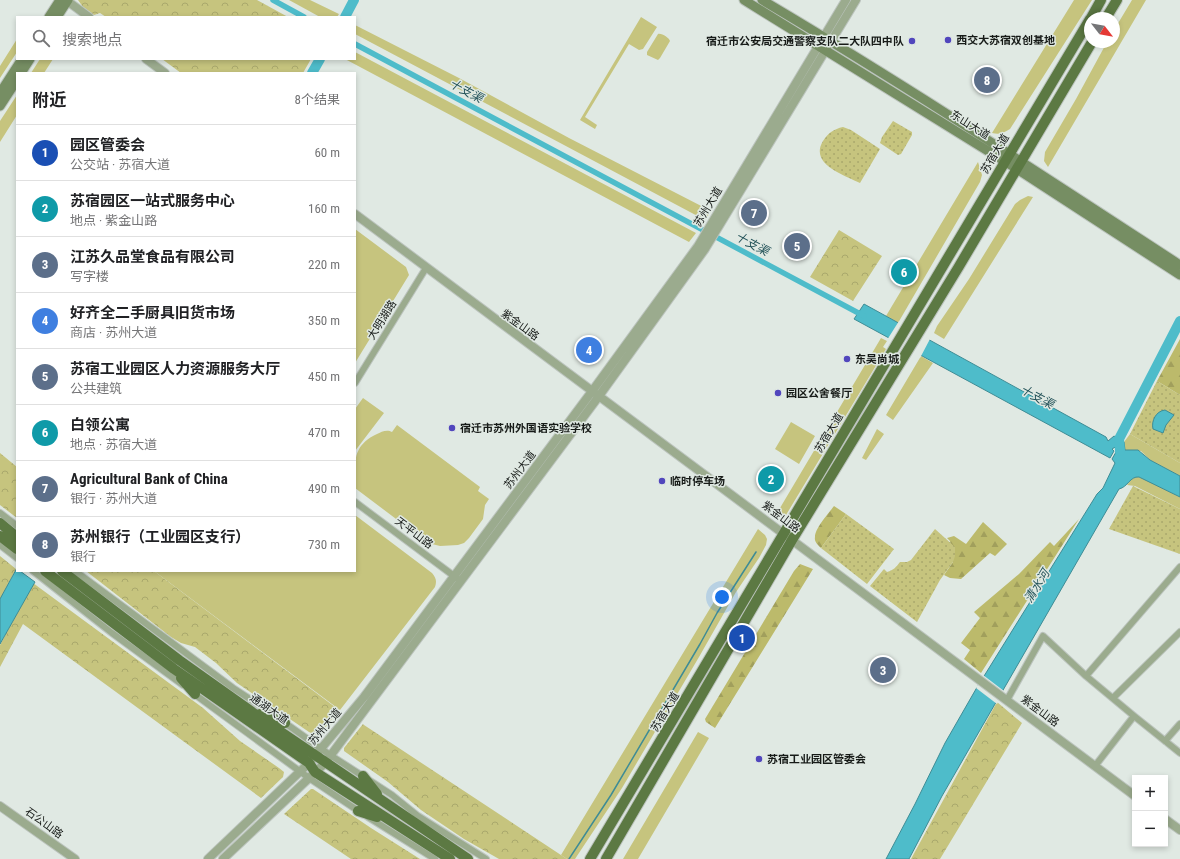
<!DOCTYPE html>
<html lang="zh">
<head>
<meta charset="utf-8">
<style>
	:root { --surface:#fff; --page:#f2f2f2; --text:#202124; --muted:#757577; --line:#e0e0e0; --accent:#111827 }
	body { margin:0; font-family:"Roboto Condensed","Noto Sans SC",sans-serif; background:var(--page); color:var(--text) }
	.controls { position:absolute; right:12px; bottom:12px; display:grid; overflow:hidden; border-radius:0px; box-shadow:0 2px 6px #0003 }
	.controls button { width:36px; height:36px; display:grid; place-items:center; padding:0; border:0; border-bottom:1px solid var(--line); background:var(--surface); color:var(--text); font:20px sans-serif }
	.compass { position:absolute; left:1084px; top:12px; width:36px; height:36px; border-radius:50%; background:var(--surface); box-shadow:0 2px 6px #0003; rotate:121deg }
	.you { position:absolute; left:722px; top:597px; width:14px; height:14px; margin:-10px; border:3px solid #fff; border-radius:50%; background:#1a73e8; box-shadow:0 0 0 6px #1a73e833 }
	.badge { display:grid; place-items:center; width:26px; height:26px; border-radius:50%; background:var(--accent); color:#fff; font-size:13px; font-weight:700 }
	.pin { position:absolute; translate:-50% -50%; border:2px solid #fff; box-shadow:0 1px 4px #0006 }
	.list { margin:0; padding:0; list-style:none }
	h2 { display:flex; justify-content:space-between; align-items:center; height:52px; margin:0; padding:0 16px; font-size:17px }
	h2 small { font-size:13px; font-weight:400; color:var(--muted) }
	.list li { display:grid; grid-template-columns:26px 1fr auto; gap:12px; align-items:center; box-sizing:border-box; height:56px; padding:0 16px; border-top:1px solid var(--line) }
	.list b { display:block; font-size:15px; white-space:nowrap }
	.list p { margin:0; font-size:13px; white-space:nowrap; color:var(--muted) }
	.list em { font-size:13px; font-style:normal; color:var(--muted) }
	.icon { flex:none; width:22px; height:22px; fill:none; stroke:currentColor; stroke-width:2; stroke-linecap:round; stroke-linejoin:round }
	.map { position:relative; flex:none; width:1180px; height:859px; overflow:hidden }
	.search { position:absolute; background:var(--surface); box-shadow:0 2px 6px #0003; left:16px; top:16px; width:340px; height:44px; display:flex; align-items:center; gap:10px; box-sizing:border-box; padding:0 14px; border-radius:0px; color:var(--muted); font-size:15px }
	.panel { position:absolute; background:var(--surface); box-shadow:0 2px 6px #0003; left:16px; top:72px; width:340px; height:500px; border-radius:0px }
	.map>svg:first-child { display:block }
	.grass { fill:#c6c47e }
	.forest { fill:url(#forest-firs) }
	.park { fill:url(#park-crowns) }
	.garden { fill:url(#garden-dots) }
	.water { fill:#4ebcca; stroke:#3e8c95 }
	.pier { fill:#e0e9e3 }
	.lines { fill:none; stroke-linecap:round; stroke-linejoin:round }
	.stream { stroke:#3e8c95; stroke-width:1.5 }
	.canal { stroke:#4ebcca; stroke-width:5.5 }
	.river { stroke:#4ebcca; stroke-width:10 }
	.minor-casing { stroke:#bcc4be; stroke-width:8 }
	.tertiary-casing { stroke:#bcc4be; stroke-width:10 }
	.secondary-casing { stroke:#bcc4be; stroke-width:11 }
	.primary-casing { stroke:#bcc4be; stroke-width:12 }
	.minor { stroke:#9bab8e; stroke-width:6 }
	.tertiary { stroke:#9bab8e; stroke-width:8 }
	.secondary { stroke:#768e63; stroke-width:9 }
	.primary { stroke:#5c7943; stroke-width:10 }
	.poi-dot { fill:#5146bd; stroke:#e0e9e3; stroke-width:1.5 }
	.labels { text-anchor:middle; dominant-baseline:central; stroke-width:3; stroke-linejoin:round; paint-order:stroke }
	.poi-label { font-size:11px; font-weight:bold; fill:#171b18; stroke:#e0e9e3; text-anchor:start }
	.street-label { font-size:11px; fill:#171b18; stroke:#e0e9e3 }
	.water-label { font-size:12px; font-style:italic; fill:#245359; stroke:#e0e9e3 }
</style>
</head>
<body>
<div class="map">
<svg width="1180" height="859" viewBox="0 0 1180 859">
	<defs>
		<pattern id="forest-firs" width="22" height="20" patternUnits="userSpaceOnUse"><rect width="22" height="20" fill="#bcba6b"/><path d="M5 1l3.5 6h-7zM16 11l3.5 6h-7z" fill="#a19f5c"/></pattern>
		<pattern id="park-crowns" width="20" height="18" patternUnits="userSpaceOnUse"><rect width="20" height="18" fill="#c6c47e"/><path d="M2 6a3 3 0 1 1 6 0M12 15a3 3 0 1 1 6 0" fill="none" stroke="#a9a86c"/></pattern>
		<pattern id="garden-dots" width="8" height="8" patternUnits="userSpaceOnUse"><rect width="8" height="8" fill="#c6c47e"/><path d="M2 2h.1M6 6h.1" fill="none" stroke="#a9a86c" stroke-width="1.8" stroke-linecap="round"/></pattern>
	</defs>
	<rect width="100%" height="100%" fill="#e0e9e3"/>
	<path class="grass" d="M289 0H310L339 14 337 17H320Z
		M1074 0H1092L1010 129C1003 133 1000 135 992 133Z
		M1132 0H1146L1048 167 1044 161 1045 152 1076 99 1107 42H1114V30Z
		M641 17 657 27 643 49 639 50 629 44 585 117 597 125 595 129 580 120Z
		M355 25 459 78 569 138 711 211 705 220 355 34Z
		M658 34C662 33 669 38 670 41L660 58 658 60 647 55V52Z
		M17 39V52L0 78V66Z
		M355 52 696 233 689 242 345 59H355Z
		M40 59H53L44 73H31Z
		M17 95V115L0 142V121Z
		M978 162 982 175 980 182 898 323 886 316Z
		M1028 196 1033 197 944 339 934 333 937 326 969 279 1015 204 1020 200Z
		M355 229 406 267 409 275 355 363Z
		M881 338 887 341 883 347 886 349 786 515 782 516 777 513Z
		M921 356 933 363 893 420 886 415Z
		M363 398 384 413 355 451V409Z
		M791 422 815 436 799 464 775 449Z
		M397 425 480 487 478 491 489 499 485 505 483 519 469 538 464 543 458 545 440 546 428 543 355 488C355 464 351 446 377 434 381 432 387 429 392 432Z
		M877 429 884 434 866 460 862 458Z
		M1130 434 1180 463V476L1150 460 1141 451 1125 450 1124 442Z
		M1136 476 1145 479 1180 497V509L1135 486 1127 485 1132 479Z
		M355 515 432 573C436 578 437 581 435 587L340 710 154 571H355Z
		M758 529 765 535 767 539 766 545 759 558 736 592 699 657 622 788 575 859H567L561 855Z
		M698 732 709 738 638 859H623Z"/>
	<path class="forest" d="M1180 339V395L1157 381Z
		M834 506 846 514 821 548C818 545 814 542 815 537 815 528 829 513 834 506Z
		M1079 519 981 673 964 659 970 650 961 643 980 618 974 612 1019 574 1050 542 1054 546Z
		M983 522 1007 544 995 556 990 553 961 579 950 578 944 575 953 562 950 541 947 538 954 536 966 544Z
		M800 564 813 569 715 728 706 722 705 719 794 571Z"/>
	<path class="park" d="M78 0H257L288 17H106L100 13 94 15 83 7Z
		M162 59H311L303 73H181Z
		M839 230 882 256 853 301 810 277Z
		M0 453 17 467V518L0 505Z
		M0 556 16 569 0 600Z
		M86 571H154L339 710 320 734 315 735 309 732 237 683 216 663 195 647 181 643 171 637Z
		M33 583 203 708 240 741 279 768 284 772 283 777 261 798 23 624 0 667V645Z
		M997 702 1022 723 940 859H911Z
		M363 724 364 725 567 859H499L464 839 421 810 388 782 344 751V748Z
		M311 789H313L371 828 420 859H351L284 814Z"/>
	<path class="garden" d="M893 121 912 132V135L901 154 898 155 880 143 882 137Z
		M843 127 851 130 880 149 860 183C844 175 809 164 823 141 828 133 834 129 843 127Z
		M1157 381 1180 395V463L1130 434Z
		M1133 486 1180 509V554L1109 529Z
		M846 514 894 549 867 584 821 548Z
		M935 529 955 547V556L953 562 940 580 917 622 870 586 884 569 887 572C894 570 896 567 900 562H907L911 560Z"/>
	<path class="water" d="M864 304 1106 437 1108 441 1114 436 1124 442 1125 450H1138L1150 460 1180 476V497L1139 477C1130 476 1128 487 1119 489L942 796 909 859H886L915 804 945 743 976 689 1097 494 1103 488 1115 463 1112 459 1116 452H1118L1117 446 1112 449 1114 451 1110 458 854 319Z
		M1165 410 1174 415 1166 425 1163 433 1153 429C1151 421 1156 411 1165 410Z
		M17 568V571H20L35 582 0 644V599Z"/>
	<path class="pier" d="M899 321 930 339 920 358 887 340Z
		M983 675 1004 691 997 704 976 688Z"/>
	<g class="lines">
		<path class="stream" d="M569 859 611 795 700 644 717 613 756 552"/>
		<path class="canal" d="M273 0 304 17
			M355 44 864 316"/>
		<path class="river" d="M345 17 354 0
			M312 73 320 59
			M1120 451 1119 439 1180 321"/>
		<defs>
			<path id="minor" d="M355 383 426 268
				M355 502 458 579
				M0 513 17 526
				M0 545 17 558
				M1180 567 1086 676 1134 716 1180 753
				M33 571 112 633 183 685
				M75 571 233 688 271 713 330 755 392 795 418 816 486 859
				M193 693 309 778 360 812
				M1113 698 1180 632
				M1007 700 1043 636 1086 676
				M1165 741 1180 724
				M1095 766 1134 716
				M368 817 435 859"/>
			<path id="tertiary" d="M66 0 89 17
				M146 59 165 73
				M355 214 1135 796
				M0 806 75 859
				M1165 819 1180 830
				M208 859 309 763 364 697 593 390 698 246 846 0
				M223 859 325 763 599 396 705 249 856 0"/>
			<path id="secondary" d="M744 0 1017 169 1180 275
				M762 0C904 84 1042 175 1180 265
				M49 17 60 0
				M57 17 68 0
				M21 73 30 59
				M0 93 22 59
				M0 106 17 80"/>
			<path id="primary" d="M1091 18 1101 0
				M1106 18 1117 0
				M0 523 17 537
				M0 536 17 549
				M45 571 174 669 309 763 315 772 450 859
				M62 571 179 660 262 719 468 859
				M181 678 195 694
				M260 714 285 723
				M363 776 377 794
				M358 811 377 817
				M590 859C758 580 922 298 1090 19
				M606 859 792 540 958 268 1092 42"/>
		</defs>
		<use href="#minor" class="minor-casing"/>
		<use href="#tertiary" class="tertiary-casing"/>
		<use href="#secondary" class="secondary-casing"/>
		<use href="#primary" class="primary-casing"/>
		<use href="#minor" class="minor"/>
		<use href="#tertiary" class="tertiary"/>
		<use href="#secondary" class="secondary"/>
		<use href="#primary" class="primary"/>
	</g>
	<g class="poi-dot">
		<circle cx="948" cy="40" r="4"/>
		<circle cx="912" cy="41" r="4"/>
		<circle cx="847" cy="359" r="4"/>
		<circle cx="778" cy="393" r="4"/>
		<circle cx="452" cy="428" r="4"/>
		<circle cx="662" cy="481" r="4"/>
		<circle cx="759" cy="759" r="4"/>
	</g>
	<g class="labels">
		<g class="poi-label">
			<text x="956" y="40">西交大苏宿双创基地</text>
			<text x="904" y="41" text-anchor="end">宿迁市公安局交通警察支队二大队四中队</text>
			<text x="855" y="359">东吴尚城</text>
			<text x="786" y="393">园区公舍餐厅</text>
			<text x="460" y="428">宿迁市苏州外国语实验学校</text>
			<text x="670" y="481">临时停车场</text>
			<text x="767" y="759">苏宿工业园区管委会</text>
		</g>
		<g class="street-label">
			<text transform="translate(970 125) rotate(32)">东山大道</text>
			<text transform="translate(995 154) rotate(-59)">苏宿大道</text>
			<text transform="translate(708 207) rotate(-59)">苏州大道</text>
			<text transform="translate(382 320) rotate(-58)">大明湖路</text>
			<text transform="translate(520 325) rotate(36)">紫金山路</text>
			<text transform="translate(829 433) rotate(-59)">苏宿大道</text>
			<text transform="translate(520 470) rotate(-53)">苏州大道</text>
			<text transform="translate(781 517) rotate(37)">紫金山路</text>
			<text transform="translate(414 533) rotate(37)">天平山路</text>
			<text transform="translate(269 709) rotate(35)">通湖大道</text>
			<text transform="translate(1040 711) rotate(37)">紫金山路</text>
			<text transform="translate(665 712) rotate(-59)">苏宿大道</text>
			<text transform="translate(325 727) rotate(-50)">苏州大道</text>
			<text transform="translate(44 823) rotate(36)">石公山路</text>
		</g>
		<g class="water-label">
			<text transform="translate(466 91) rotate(28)">十支渠</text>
			<text transform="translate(752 244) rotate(28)">十支渠</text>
			<text transform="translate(1037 397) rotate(28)">十支渠</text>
			<text transform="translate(1037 586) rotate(-58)">清水河</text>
		</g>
	</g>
</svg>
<div class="controls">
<button>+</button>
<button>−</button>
</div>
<svg class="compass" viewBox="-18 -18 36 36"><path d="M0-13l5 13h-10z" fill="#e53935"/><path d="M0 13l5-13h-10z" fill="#757577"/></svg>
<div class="you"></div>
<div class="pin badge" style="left:742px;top:638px;background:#1a4fb4">1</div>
<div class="pin badge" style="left:771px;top:479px;background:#0f9aa8">2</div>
<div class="pin badge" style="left:883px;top:670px;background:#5c6f8a">3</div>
<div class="pin badge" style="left:589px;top:350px;background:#3f7fe0">4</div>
<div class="pin badge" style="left:797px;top:246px;background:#5c6f8a">5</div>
<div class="pin badge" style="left:904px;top:272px;background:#0f9aa8">6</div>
<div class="pin badge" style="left:754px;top:213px;background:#5c6f8a">7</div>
<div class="pin badge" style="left:987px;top:80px;background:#5c6f8a">8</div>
<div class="search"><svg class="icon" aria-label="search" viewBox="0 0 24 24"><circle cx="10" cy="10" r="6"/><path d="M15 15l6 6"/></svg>搜索地点</div>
<section class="panel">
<h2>附近<small>8个结果</small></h2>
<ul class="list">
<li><span class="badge" style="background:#1a4fb4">1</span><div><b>园区管委会</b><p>公交站 · 苏宿大道</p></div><em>60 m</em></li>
<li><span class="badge" style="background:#0f9aa8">2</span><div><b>苏宿园区一站式服务中心</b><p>地点 · 紫金山路</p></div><em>160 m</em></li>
<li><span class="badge" style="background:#5c6f8a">3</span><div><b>江苏久品堂食品有限公司</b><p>写字楼</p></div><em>220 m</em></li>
<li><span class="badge" style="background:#3f7fe0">4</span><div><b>好齐全二手厨具旧货市场</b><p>商店 · 苏州大道</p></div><em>350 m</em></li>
<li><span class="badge" style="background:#5c6f8a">5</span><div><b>苏宿工业园区人力资源服务大厅</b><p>公共建筑</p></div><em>450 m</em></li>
<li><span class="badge" style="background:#0f9aa8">6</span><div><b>白领公寓</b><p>地点 · 苏宿大道</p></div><em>470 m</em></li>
<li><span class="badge" style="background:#5c6f8a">7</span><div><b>Agricultural Bank of China</b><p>银行 · 苏州大道</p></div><em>490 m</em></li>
<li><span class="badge" style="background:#5c6f8a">8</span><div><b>苏州银行（工业园区支行）</b><p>银行</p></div><em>730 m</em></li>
</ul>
</section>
</div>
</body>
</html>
